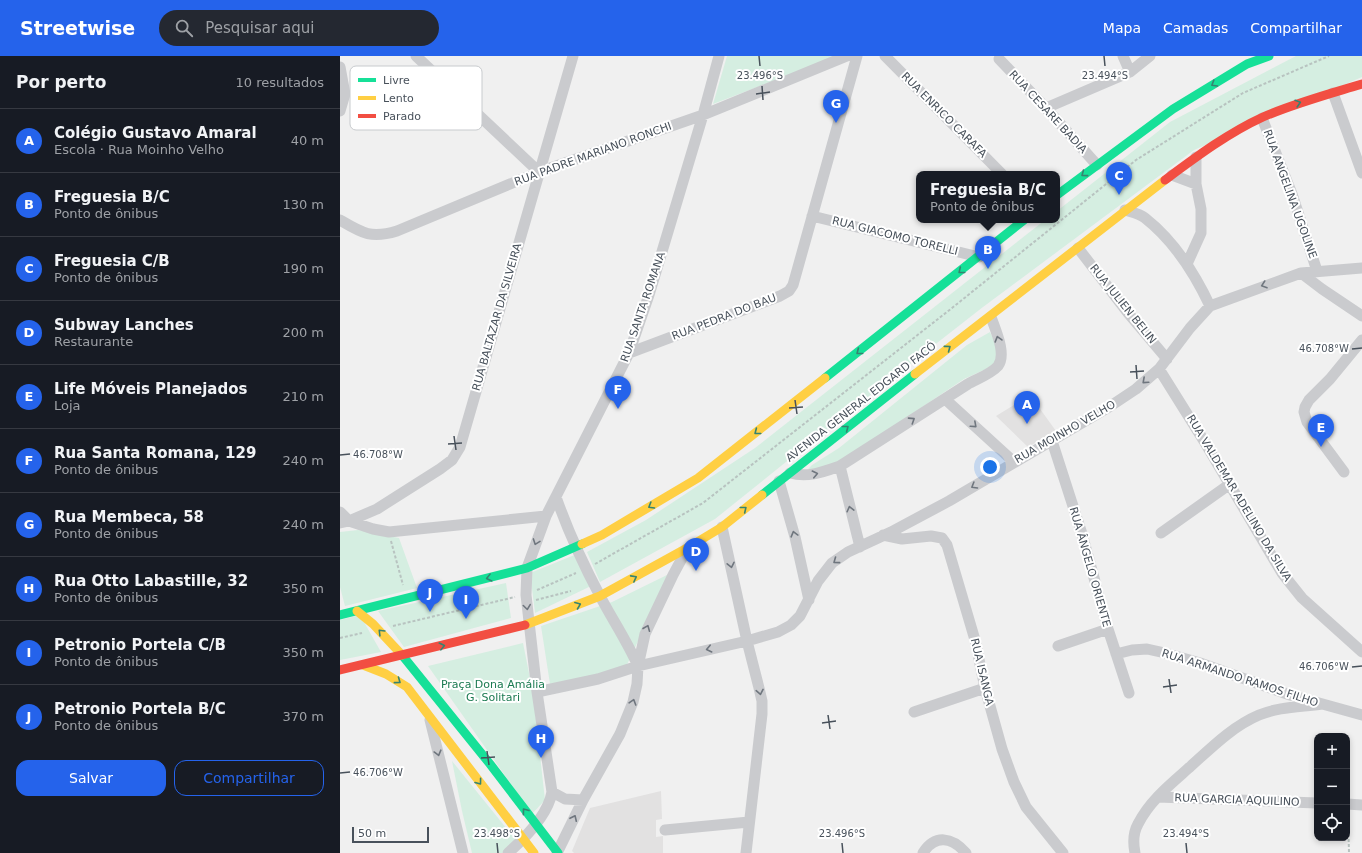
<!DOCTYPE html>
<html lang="pt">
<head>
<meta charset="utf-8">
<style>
	:root { --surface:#171b24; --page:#242831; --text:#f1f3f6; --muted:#9ea1a6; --line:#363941; --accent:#2563eb }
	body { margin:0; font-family:"DejaVu Sans",sans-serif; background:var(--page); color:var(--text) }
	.controls { position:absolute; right:12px; bottom:12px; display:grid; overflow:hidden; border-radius:8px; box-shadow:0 2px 6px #0003 }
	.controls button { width:36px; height:36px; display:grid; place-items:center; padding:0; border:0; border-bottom:1px solid var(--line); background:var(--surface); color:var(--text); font:20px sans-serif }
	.scale { position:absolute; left:12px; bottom:10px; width:77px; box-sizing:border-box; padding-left:4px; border:2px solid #48515b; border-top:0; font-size:11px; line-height:14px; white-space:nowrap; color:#48515b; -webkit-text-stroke:3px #fff; paint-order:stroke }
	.you { position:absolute; left:650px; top:411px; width:14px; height:14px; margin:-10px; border:3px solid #fff; border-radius:50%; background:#1a73e8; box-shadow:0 0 0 6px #1a73e833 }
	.badge { display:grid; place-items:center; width:26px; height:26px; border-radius:50%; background:var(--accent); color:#fff; font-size:13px; font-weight:700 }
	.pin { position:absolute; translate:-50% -33px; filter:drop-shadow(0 1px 2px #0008) }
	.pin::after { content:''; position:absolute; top:21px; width:14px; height:12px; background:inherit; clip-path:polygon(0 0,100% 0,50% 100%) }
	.popup { position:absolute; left:576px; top:115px; width:144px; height:52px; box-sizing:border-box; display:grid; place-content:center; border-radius:8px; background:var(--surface); filter:drop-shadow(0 1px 3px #0005); font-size:13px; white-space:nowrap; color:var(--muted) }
	.popup b { font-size:15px; color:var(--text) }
	.popup::after { content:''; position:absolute; left:50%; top:100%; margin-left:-8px; border:8px solid transparent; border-top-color:var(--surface) }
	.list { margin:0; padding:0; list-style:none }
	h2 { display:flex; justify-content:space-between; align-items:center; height:52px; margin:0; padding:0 16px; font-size:17px }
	h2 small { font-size:13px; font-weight:400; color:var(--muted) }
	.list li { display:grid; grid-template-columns:26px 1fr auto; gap:12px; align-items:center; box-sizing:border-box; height:64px; padding:0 16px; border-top:1px solid var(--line) }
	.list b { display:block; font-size:15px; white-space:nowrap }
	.list p { margin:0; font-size:13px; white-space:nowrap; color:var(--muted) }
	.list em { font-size:13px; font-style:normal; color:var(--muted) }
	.actions { display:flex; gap:8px; padding:12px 16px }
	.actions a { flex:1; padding:9px 0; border:1px solid var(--accent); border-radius:12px; text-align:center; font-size:14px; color:var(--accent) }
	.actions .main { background:var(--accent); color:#fff }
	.icon { flex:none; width:22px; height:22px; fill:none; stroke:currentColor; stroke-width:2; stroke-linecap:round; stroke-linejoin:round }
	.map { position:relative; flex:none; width:1022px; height:797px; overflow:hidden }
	header { display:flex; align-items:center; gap:24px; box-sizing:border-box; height:56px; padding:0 20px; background:var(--accent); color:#fff }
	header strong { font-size:19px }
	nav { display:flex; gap:22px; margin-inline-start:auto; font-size:14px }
	.search { width:280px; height:36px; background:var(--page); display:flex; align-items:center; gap:10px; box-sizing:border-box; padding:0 14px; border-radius:22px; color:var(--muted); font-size:15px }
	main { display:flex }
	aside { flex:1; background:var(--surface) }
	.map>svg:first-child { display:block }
	.education { fill:#e2e1e1 }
	.green { fill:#d5eee1 }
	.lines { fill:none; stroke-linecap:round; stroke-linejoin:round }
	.path { stroke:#b8c3c0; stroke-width:2; stroke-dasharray:3 2; stroke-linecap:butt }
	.street { stroke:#cacbce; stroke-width:11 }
	.fast { stroke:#16e098; stroke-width:9 }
	.slow { stroke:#ffcf43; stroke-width:9 }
	.jam { stroke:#f24e42; stroke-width:9 }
	.oneway { stroke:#368370 }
	.oneway2 { stroke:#6f767e }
	.ticks { fill:none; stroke:#48515b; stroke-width:1.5 }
	.labels { text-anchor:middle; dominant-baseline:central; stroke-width:4; stroke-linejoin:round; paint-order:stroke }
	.street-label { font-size:11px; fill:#48515b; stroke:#fff }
	.park-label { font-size:11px; fill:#1b7a51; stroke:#fff }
	.key { fill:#fff; stroke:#c8cbce; stroke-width:1 }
	.key-label { font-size:11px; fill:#48515b }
	.ticks-label { font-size:10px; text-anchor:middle; fill:#48515b; stroke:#fff; stroke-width:4; stroke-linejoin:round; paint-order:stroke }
</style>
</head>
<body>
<header>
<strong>Streetwise</strong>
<div class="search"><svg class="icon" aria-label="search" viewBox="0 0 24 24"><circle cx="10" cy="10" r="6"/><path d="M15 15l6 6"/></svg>Pesquisar aqui</div>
<nav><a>Mapa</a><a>Camadas</a><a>Compartilhar</a></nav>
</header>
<main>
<aside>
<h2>Por perto<small>10 resultados</small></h2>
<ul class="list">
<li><span class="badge">A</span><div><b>Colégio Gustavo Amaral</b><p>Escola · Rua Moinho Velho</p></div><em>40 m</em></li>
<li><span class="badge">B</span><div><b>Freguesia B/C</b><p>Ponto de ônibus</p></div><em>130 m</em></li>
<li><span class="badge">C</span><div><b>Freguesia C/B</b><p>Ponto de ônibus</p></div><em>190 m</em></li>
<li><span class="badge">D</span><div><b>Subway Lanches</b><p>Restaurante</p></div><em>200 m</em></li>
<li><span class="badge">E</span><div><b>Life Móveis Planejados</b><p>Loja</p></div><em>210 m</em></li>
<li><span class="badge">F</span><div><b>Rua Santa Romana, 129</b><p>Ponto de ônibus</p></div><em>240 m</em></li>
<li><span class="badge">G</span><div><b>Rua Membeca, 58</b><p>Ponto de ônibus</p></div><em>240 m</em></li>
<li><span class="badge">H</span><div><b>Rua Otto Labastille, 32</b><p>Ponto de ônibus</p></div><em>350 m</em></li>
<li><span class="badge">I</span><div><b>Petronio Portela C/B</b><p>Ponto de ônibus</p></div><em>350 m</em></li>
<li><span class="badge">J</span><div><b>Petronio Portela B/C</b><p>Ponto de ônibus</p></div><em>370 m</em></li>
</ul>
<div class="actions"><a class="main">Salvar</a><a>Compartilhar</a></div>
</aside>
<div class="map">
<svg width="1022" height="797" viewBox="0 0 1022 797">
	<rect width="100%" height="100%" fill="#f0f0f0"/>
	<path class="education" d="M690 339 716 375 688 391 656 360Z
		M321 735 322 763 316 764V781L323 780V797H234L232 795 250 752Z"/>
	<path class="green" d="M387 0H498L373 48Z
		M956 0H1022V21L854 94 643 251 487 373 375 463 260 526 247 496 306 464 415 392 705 164H717V155L830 66Z
		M650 276 658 292 660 303 646 313 624 323 500 406 465 416 472 409 499 392 627 289Z
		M18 474 59 482 77 532 5 550 0 531V476Z
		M237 498 251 530 195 557 190 517Z
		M331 517 320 538 285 613 210 628 201 570 272 546Z
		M166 527 171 562 64 591 38 555Z
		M20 559 41 596 0 604V564Z
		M183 587 193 637 205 744 192 758 88 610Z
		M112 705 175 783 162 797H132L122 755Z"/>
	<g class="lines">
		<path class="path" d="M51 485 63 529
			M255 508 363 447 612 252 796 104 903 37 989 0
			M197 534 236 517
			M196 544 231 535
			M53 570 175 541
			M0 582 22 577
			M1008 758 1009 797"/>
		<path class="street" d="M76 0 199 116
			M545 0 662 118
			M783 0 790 16
			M659 3 706 52 757 109
			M0 11 5 38 0 55
			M993 37 1022 117
			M706 52 790 16 810 0
			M922 62 952 138 977 215
			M832 119 856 128
			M785 154C791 156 800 158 805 162 833 184 855 218 870 250
			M472 160 639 201
			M0 164C22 177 31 183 57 175L199 116 363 59 507 0
			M738 192 788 257 827 303
			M847 208 861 177V153L856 128V101
			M961 217 982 233 1022 260
			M289 297 440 240 449 235 453 229 517 0
			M819 313 864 385 942 517 962 542 1022 596
			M605 343 674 406
			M712 385 742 478 768 573 789 637
			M1004 416 967 366 964 356 965 351 969 344 990 323 1022 284
			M450 417C468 422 483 416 500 410
			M439 425 455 481 469 544
			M216 441C228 475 243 508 260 540 272 563 287 585 298 610
			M0 456 9 465 33 473 49 476 206 460
			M0 467 9 465 37 453 100 413 112 404 120 391 233 0
			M382 471 407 585 419 632 422 645V658L406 797
			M821 477 890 428
			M543 479 562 483 591 480 602 482 607 489 635 584 645 632 662 693 674 726 686 751 723 797
			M520 491 500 410 628 328C637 323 651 318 658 310 667 298 655 273 651 261
			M718 590 768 573
			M776 598 792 594 807 593 825 597 860 607 950 639 1022 659
			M197 636 258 623 298 610 407 585 438 576 451 569 460 560 478 525 492 507 508 496 551 476 609 445 769 351 796 333 819 313 850 272 870 250 961 217 1022 212
			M574 656 645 632
			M90 664 123 797
			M212 736 225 743 243 744
			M818 741 977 747
			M1007 748 1022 749
			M325 774 409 766
			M168 797C185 782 208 759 212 736L197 636 186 539 187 512 206 460 289 297 309 239 363 59 379 0
			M217 797 243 744 280 678 293 646 297 628 298 610 305 578 333 519 347 493
			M583 797C595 778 612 781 626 797
			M795 797C793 787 793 777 798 768 810 744 832 727 851 710 872 691 893 670 919 659 938 651 961 651 982 648"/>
		<path class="fast" d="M717 139 833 53 907 8 929 0
			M485 322 684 164
			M422 439 575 318
			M0 559 187 512 242 488
			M62 599 150 708 218 797"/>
		<path class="slow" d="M575 318 825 124
			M242 488 262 479 358 422 485 322
			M17 555 33 568 62 599
			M185 569 260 540 349 491 382 471 422 439
			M23 609 46 618 67 631 194 797"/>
		<path class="jam" d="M825 124C856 101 888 77 923 61 955 47 989 38 1022 28
			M0 614 185 569"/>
	</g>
	<defs><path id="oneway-chevron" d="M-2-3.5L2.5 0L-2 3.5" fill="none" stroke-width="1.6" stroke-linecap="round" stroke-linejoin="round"/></defs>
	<g class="oneway">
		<use href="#oneway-chevron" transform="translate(874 28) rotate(149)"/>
		<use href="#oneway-chevron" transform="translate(958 47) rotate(-17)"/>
		<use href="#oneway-chevron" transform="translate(744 118) rotate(143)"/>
		<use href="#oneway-chevron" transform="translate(621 215) rotate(141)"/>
		<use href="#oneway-chevron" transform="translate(608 292) rotate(-37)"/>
		<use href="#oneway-chevron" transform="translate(519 296) rotate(142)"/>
		<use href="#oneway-chevron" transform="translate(506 372) rotate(-38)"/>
		<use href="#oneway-chevron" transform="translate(417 376) rotate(142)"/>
		<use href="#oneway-chevron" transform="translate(311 450) rotate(149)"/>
		<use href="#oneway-chevron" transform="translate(404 453) rotate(-39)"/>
		<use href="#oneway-chevron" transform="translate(149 522) rotate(166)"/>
		<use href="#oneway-chevron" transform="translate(294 522) rotate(-28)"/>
		<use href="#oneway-chevron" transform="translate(238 549) rotate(-22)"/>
		<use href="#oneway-chevron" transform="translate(41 576) rotate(-135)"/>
		<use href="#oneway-chevron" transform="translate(102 590) rotate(-14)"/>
		<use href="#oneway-chevron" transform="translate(58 625) rotate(36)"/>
		<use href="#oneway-chevron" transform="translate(139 726) rotate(53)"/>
		<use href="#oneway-chevron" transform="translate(185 755) rotate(-127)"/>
	</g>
	<g class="oneway2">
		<use href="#oneway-chevron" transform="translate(924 229) rotate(161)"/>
		<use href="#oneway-chevron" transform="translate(658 283) rotate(-106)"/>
		<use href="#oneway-chevron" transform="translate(805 325) rotate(138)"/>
		<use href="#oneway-chevron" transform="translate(572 364) rotate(-33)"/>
		<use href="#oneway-chevron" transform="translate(634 369) rotate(42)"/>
		<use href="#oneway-chevron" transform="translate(475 418) rotate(-13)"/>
		<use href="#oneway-chevron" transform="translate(634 430) rotate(149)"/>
		<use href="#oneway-chevron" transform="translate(510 453) rotate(-104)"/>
		<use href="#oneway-chevron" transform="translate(454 478) rotate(-105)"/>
		<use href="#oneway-chevron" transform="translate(196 486) rotate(110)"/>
		<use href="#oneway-chevron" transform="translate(496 505) rotate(144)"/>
		<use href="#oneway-chevron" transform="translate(391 509) rotate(78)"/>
		<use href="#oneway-chevron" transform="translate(187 551) rotate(82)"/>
		<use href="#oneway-chevron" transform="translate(307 572) rotate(-68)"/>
		<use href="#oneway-chevron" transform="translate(369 593) rotate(167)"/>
		<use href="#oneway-chevron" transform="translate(420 636) rotate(79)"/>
		<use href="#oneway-chevron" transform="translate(293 646) rotate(-73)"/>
		<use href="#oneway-chevron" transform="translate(98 697) rotate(75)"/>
		<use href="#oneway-chevron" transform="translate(234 762) rotate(-65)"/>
	</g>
	<path class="ticks" d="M419 0 420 10M764 0 765 10M422 30 423 44M416 38 430 36M1012 293 1022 292M796 309 797 323M790 316 804 315M455 344 457 358M449 352 463 351M114 380 116 394M108 388 122 387M0 399 10 398M1012 611 1022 610M829 623 831 637M823 631 837 629M488 659 490 673M482 667 496 665M147 695 149 709M141 702 155 701M0 717 10 716M157 787 158 797M502 787 503 797M846 787 847 797"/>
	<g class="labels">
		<g class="street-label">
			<text transform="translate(708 56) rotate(47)">RUA CESARE BADIA</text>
			<text transform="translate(604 59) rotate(45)">RUA ENRICO CARAFA</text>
			<text transform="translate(253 98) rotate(-20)">RUA PADRE MARIANO RONCHI</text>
			<text transform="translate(950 138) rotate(70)">RUA ANGELINA UGOLINE</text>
			<text transform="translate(555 180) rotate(14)">RUA GIACOMO TORELLI</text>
			<text transform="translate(783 248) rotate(51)">RUA JULIEN BELIN</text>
			<text transform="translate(303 251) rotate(-71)">RUA SANTA ROMANA</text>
			<text transform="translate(157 261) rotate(-74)">RUA BALTAZAR DA SILVEIRA</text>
			<text transform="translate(384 261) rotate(-21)">RUA PEDRA DO BAU</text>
			<text transform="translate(521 346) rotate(-38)">AVENIDA GENERAL EDGARD FACÓ</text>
			<text transform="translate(725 376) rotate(-30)">RUA MOINHO VELHO</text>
			<text transform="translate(899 442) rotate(59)">RUA VALDEMAR ADELINO DA SILVA</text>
			<text transform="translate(750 511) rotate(74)">RUA ÂNGELO ORIENTE</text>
			<text transform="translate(642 616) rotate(77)">RUA ISANGA</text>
			<text transform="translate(900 622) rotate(18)">RUA ARMANDO RAMOS FILHO</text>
			<text transform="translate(897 744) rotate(2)">RUA GARCIA AQUILINO</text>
		</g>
		<g class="park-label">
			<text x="153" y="628">Praça Dona Amália<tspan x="153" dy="13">G. Solitari</tspan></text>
		</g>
	</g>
	<rect x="10" y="10" width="132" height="64" rx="6" class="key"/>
	<rect x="18" y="22" width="18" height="4" fill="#16e098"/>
	<rect x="18" y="40" width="18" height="4" fill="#ffcf43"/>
	<rect x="18" y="58" width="18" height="4" fill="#f24e42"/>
	<g class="key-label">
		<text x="43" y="28">Livre</text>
		<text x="43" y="46">Lento</text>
		<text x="43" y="64">Parado</text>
	</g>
	<g class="ticks-label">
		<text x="420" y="23">23.496°S</text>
		<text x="765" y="23">23.494°S</text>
		<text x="984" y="296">46.708°W</text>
		<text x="38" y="402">46.708°W</text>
		<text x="984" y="614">46.706°W</text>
		<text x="38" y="720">46.706°W</text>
		<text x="157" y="781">23.498°S</text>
		<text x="502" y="781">23.496°S</text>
		<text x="846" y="781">23.494°S</text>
	</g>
</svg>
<div class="controls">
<button>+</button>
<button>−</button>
<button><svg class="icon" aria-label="locate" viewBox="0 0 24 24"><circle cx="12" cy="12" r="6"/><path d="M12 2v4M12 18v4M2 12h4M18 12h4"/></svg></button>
</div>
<div class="scale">50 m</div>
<div class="you"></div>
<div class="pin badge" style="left:687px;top:368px">A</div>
<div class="pin badge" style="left:648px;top:213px">B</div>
<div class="popup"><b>Freguesia B/C</b>Ponto de ônibus</div>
<div class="pin badge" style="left:779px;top:139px">C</div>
<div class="pin badge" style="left:356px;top:515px">D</div>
<div class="pin badge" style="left:981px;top:391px">E</div>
<div class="pin badge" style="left:278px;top:353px">F</div>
<div class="pin badge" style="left:496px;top:67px">G</div>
<div class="pin badge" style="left:201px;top:702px">H</div>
<div class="pin badge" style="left:126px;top:563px">I</div>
<div class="pin badge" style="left:90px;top:556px">J</div>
</div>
</main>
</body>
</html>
